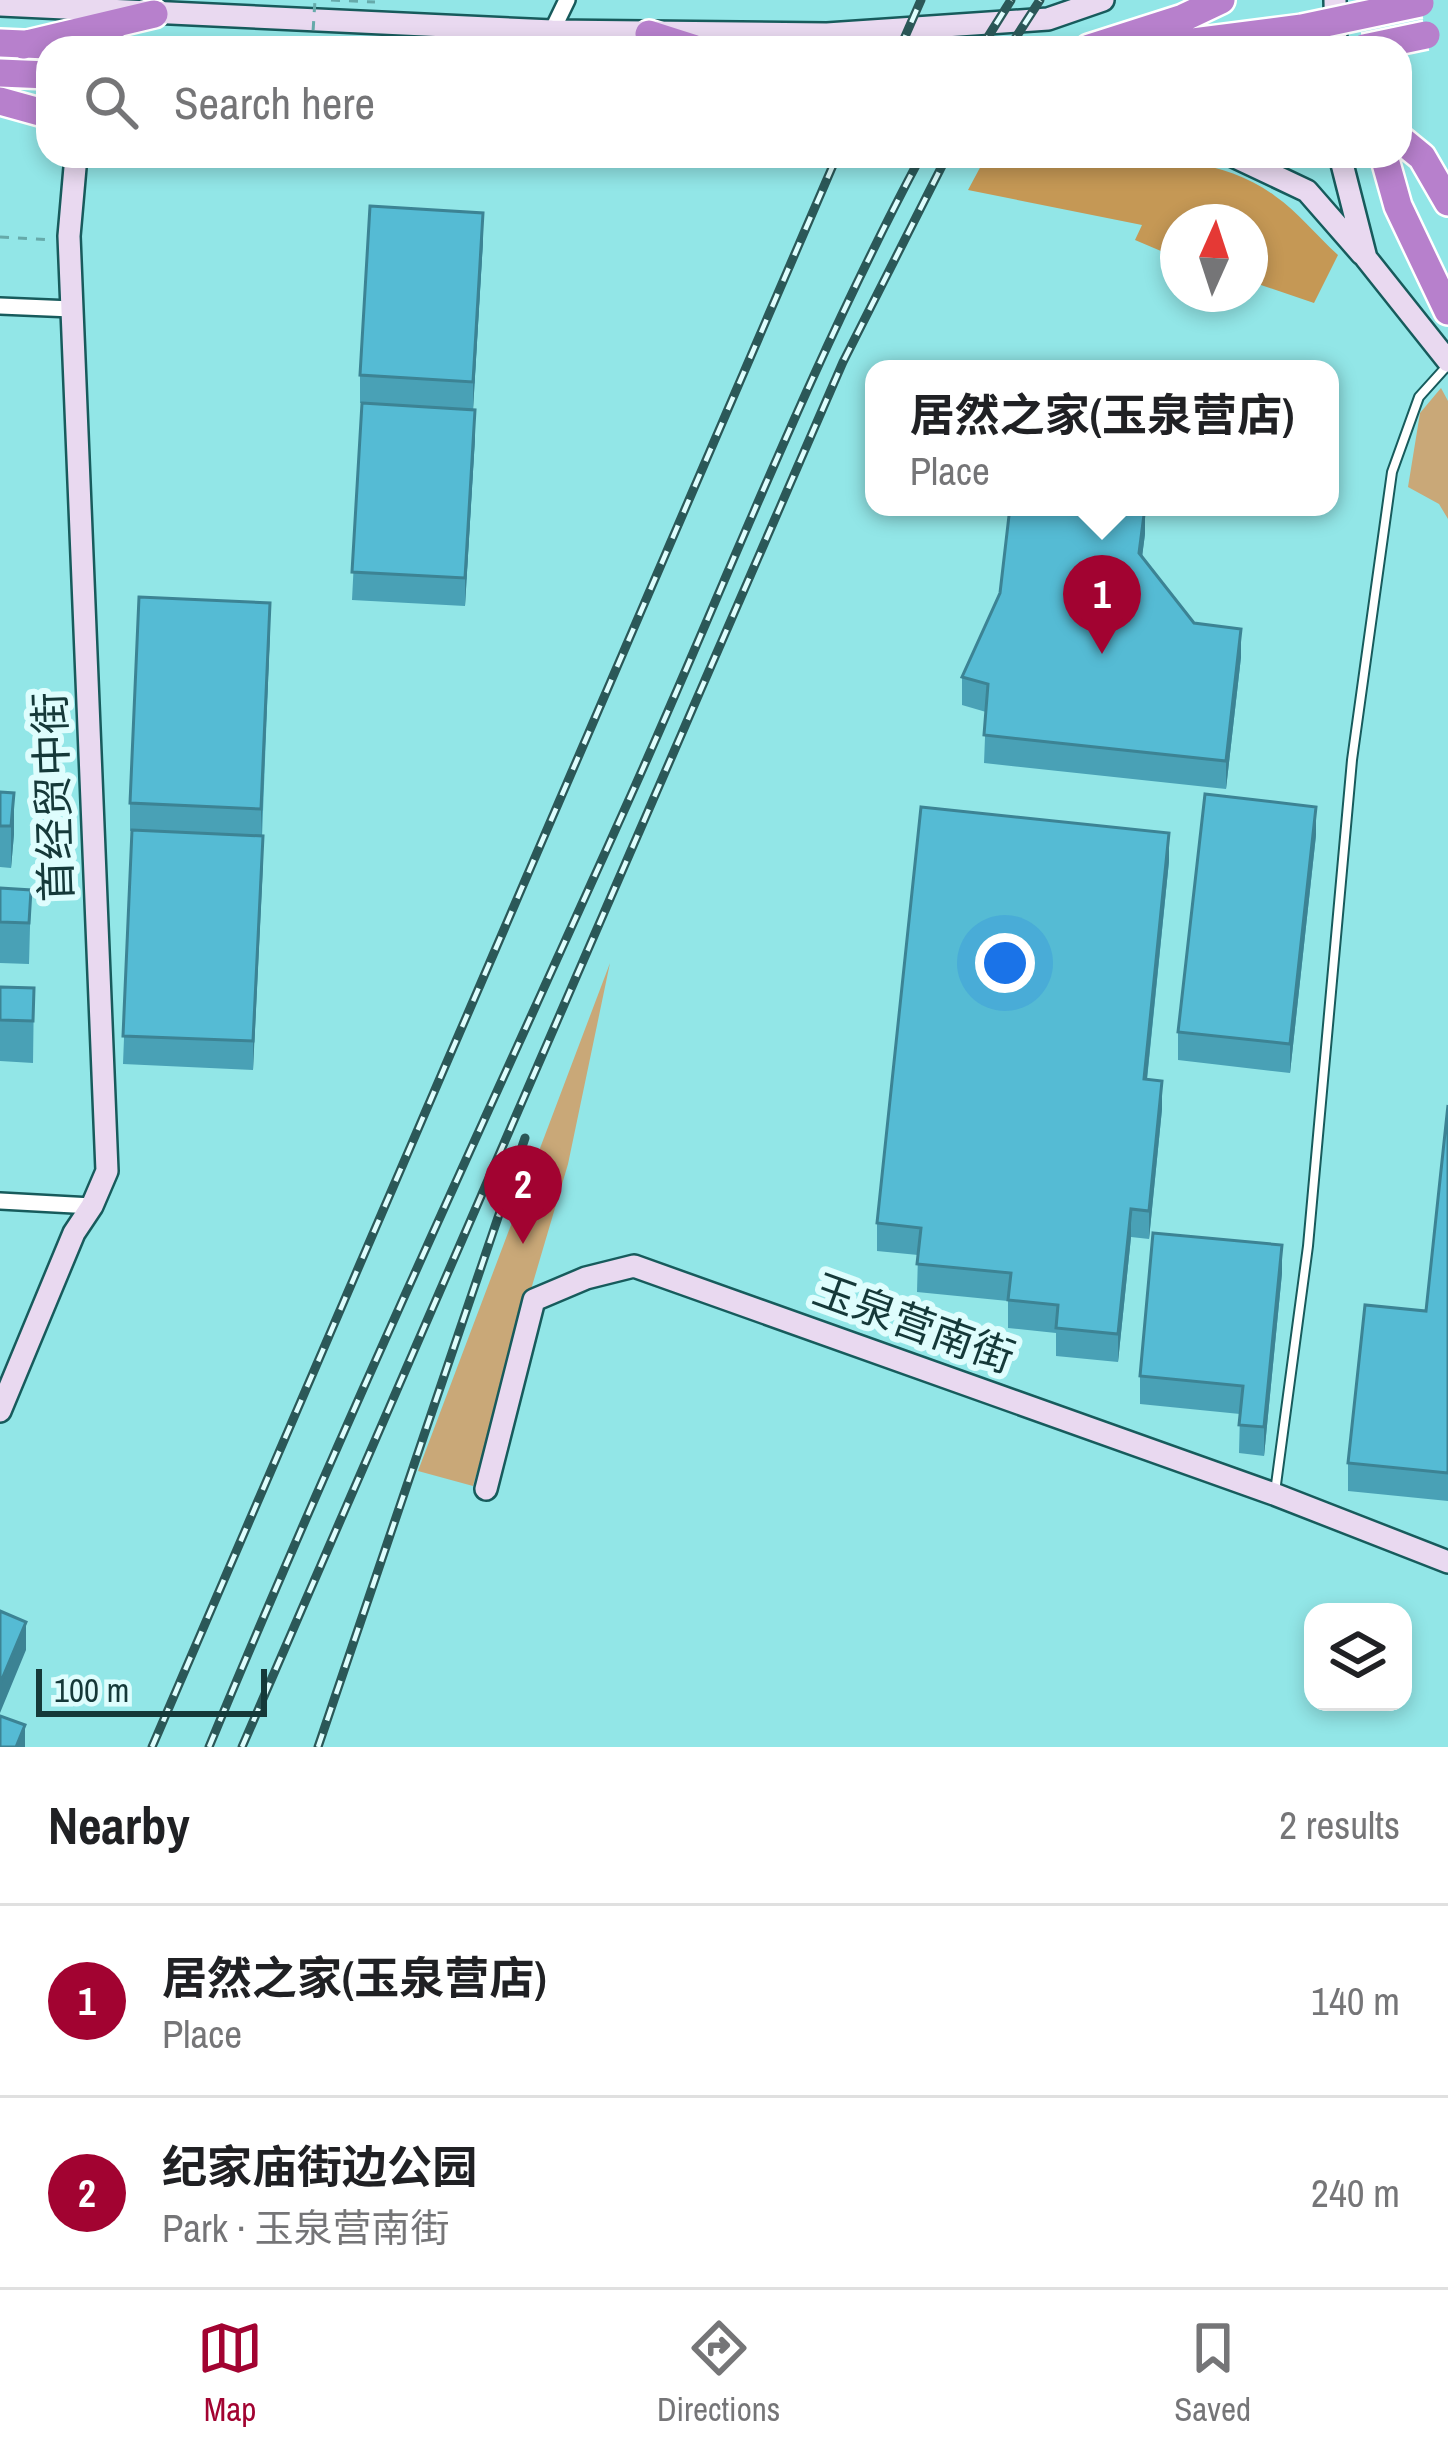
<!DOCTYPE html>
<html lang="en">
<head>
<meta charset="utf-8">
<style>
	:root { --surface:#fff; --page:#f6f6f6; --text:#202124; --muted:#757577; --line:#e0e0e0; --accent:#a20331 }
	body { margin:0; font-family:"Archivo Narrow","Noto Sans SC",sans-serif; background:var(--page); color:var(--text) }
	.controls { position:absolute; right:36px; bottom:36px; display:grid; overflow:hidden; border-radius:24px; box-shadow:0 6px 18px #0003 }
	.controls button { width:108px; height:108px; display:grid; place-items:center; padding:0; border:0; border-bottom:3px solid var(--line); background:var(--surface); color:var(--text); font:60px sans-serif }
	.compass { position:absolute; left:1160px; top:204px; width:108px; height:108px; border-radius:50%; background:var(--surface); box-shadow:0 6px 18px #0003; rotate:3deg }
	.scale { position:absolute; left:36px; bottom:30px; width:231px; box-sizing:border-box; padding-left:12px; border:6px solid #153939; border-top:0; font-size:33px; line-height:42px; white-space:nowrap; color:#153939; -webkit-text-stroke:9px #defdfd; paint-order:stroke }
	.you { position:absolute; left:1005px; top:963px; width:42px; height:42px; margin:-30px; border:9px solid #fff; border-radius:50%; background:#1a73e8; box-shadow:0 0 0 18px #1a73e833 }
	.badge { display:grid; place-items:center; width:78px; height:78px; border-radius:50%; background:var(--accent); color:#fff; font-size:39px; font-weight:700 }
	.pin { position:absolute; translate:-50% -99px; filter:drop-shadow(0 3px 6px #0008) }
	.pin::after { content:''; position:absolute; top:63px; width:42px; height:36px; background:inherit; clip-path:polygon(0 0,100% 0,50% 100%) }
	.popup { position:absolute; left:865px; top:360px; width:474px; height:156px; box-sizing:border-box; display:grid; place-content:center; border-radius:24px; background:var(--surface); filter:drop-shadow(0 3px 9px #0005); font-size:39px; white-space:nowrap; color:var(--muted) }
	.popup b { font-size:45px; color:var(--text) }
	.popup::after { content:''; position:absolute; left:50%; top:100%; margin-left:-24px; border:24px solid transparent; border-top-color:var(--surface) }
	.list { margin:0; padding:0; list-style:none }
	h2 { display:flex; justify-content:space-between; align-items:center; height:156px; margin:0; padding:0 48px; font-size:51px }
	h2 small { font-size:39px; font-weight:400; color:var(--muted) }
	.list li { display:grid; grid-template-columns:78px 1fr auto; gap:36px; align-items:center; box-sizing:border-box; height:192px; padding:0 48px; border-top:3px solid var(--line) }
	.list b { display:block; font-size:45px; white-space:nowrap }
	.list p { margin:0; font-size:39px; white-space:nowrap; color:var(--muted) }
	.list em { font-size:39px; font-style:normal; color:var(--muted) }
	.icon { flex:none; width:66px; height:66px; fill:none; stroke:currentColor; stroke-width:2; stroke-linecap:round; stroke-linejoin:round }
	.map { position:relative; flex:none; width:1448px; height:1747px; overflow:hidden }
	.search { position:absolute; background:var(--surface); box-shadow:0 6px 18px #0003; left:36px; right:36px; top:36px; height:132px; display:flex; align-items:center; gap:30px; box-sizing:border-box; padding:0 42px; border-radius:36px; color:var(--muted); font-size:45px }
	.sheet { height:540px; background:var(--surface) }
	nav { display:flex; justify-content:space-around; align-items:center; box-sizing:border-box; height:168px; border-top:3px solid var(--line); background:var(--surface); font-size:33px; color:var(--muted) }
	nav a { display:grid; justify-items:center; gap:6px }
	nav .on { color:var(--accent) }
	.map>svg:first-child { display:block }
	.green { fill:#c9a878 }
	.forest { fill:#c59855 }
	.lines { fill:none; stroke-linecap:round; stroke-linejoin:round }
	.lane-casing { stroke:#175b5c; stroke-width:12 }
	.street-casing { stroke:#175b5c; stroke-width:20 }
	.secondary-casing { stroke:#175b5c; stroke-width:26 }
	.highway-casing { stroke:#fff; stroke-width:32 }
	.path { stroke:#6aa; stroke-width:3; stroke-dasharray:9 9; stroke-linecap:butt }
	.lane { stroke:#fff; stroke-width:8 }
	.street { stroke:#fff; stroke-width:15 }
	.secondary { stroke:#e9d9f0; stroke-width:21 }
	.highway { stroke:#b780cc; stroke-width:27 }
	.rail-casing { stroke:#2b5858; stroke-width:9 }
	.rail { stroke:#defdfd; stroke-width:4.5; stroke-dasharray:14; stroke-linecap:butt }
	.highway-bridge-casing { stroke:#fff; stroke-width:32; stroke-linecap:butt }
	.path-bridge { stroke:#6aa; stroke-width:3; stroke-dasharray:9 9; stroke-linecap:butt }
	.highway-bridge { stroke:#b780cc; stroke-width:27 }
	.wall { fill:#49a1b6 }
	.shaded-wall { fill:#3c8394 }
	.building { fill:#55bbd4; stroke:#3c8394; stroke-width:3 }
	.labels { text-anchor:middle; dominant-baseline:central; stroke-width:12; stroke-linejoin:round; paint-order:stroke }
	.street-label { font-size:42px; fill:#153939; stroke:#defdfd }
</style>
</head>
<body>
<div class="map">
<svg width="1448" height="1747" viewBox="0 0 1448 1747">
	<rect width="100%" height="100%" fill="#92e6e7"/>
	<path class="green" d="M1441 388 1448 401V519L1439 504 1408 487 1420 413Z
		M610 963 568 1164 473 1486 418 1471Z"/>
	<path class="forest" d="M1101 156C1157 156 1228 160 1275 196 1298 212 1317 236 1338 255L1314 303 1255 283 1250 290V222H1178V266L1168 262V254L1135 240 1142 225 968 190 983 162Z"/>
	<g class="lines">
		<defs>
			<path id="lane" d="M1275 1492 1308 1246 1352 760 1392 472 1419 397 1447 366"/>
			<path id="street" d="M552 31 567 0
				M0 306 72 309
				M0 1201 92 1206"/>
			<path id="secondary" d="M1335 0 1336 48
				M0 5 552 31 827 34 1048 19 1103 0
				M1233 156 1307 191 1362 254
				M1340 156 1366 258 1448 361
				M0 1411 74 1233 92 1206 107 1171 69 236 76 156
				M486 1489 534 1300 586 1278 634 1266 1274 1494 1448 1562"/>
			<path id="highway" d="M649 34 693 48
				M0 43 118 48
				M23 45 154 14
				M1089 48 1183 18 1221 0
				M1146 48 1302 28
				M0 73 48 75
				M0 101 47 114
				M1400 139 1422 157 1448 202
				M1384 156 1398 206 1448 311"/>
		</defs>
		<use href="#lane" class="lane-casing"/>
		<use href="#street" class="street-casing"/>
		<use href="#secondary" class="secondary-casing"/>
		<use href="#highway" class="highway-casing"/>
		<path class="path" d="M331 0 375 2
			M543 156 712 166
			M0 237 52 240"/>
		<use href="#lane" class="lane"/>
		<use href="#street" class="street"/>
		<use href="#secondary" class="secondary"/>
		<use href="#highway" class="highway"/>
		<defs>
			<path id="rail" d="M900 48 921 0
				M981 48 1011 0
				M1009 48 1040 0
				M152 1747 837 156
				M209 1747C343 1423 492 1105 636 784 729 575 813 359 921 156
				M242 1747 843 362 947 156
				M318 1747 525 1138"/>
		</defs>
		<use href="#rail" class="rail-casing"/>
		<use href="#rail" class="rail"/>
		<defs>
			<path id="highway-bridge" d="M1302 28 1420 3
				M1364 48 1426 35"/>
		</defs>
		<use href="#highway-bridge" class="highway-bridge-casing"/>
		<path class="path-bridge" d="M312 48 315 0"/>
		<use href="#highway-bridge" class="highway-bridge"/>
	</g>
	<path class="wall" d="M483 241 473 410 475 438 465 606 352 600 362 403H360V375Z
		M1145 534 1142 556 1194 623 1241 657 1226 789 984 763 986 712 962 705V677Z
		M270 631 253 1070 123 1064 132 831H130V803Z
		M0 792 14 834 11 868 0 867Z
		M1316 835 1290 1073 1178 1060V1032Z
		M1169 861 1147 1080 1162 1109 1149 1239 1131 1237 1118 1362 1056 1356V1333L1008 1328V1301L917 1292 918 1255 877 1251V1223Z
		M0 888 31 890 29 964 0 963Z
		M0 987 34 988 33 1063 0 1061Z
		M1448 1105V1501L1348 1491V1463L1426 1311Z
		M1282 1273 1264 1456 1239 1453 1240 1414 1140 1404V1376Z"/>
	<path class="shaded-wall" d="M483 213V241L473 410V382Z
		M475 410V438L465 606V578Z
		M1145 507V534L1139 581V553Z
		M270 603V631L261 837V809Z
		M1241 629V657L1226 789V761Z
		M14 793V834L11 868V826Z
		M1316 807V835L1290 1073V1044Z
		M1169 833V861L1144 1107V1079Z
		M263 836V864L253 1070V1041Z
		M1162 1081V1109L1149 1239V1211Z
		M1131 1209V1237L1118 1362V1334Z
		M1282 1245V1273L1264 1456V1427Z
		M26 1622V1650L0 1713V1684Z
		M25 1725V1747H16Z"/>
	<path class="building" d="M370 206 483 213 473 382 360 375Z
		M362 403 475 410 465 578 352 572Z
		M1010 507H1145L1139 553 1194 623 1241 629 1226 761 984 735 988 684 962 677 1000 593Z
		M139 597 270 603 261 809 130 803Z
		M0 792 14 793 11 826H0Z
		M1205 794 1316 807 1290 1044 1178 1032Z
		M921 807 1169 833 1144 1079 1162 1081 1149 1211 1131 1209 1118 1334 1056 1328 1058 1305 1008 1300 1011 1273 917 1264 921 1228 877 1223Z
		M132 830 263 836 253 1041 123 1036Z
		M0 888 31 890 29 923 0 922Z
		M0 987 34 988 33 1021 0 1020Z
		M1448 1105V1473L1348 1463 1365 1305 1426 1311Z
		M1153 1233 1282 1245 1264 1427 1239 1425 1243 1386 1140 1376Z
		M0 1611 26 1622 0 1684Z
		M0 1716 25 1725 16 1747H0Z"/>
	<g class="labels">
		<g class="street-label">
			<text transform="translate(53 797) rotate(-92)">首经贸中街</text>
			<text transform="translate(914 1323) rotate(20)">玉泉营南街</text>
		</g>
	</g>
</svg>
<div class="controls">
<button><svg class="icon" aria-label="layers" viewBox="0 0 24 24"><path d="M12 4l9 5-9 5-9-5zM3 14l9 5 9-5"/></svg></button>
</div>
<svg class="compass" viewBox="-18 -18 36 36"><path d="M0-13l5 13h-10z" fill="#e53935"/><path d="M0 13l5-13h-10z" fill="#757577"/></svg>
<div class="scale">100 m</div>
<div class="you"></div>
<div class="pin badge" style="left:1102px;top:654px">1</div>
<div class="popup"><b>居然之家(玉泉营店)</b>Place</div>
<div class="pin badge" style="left:523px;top:1244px">2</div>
<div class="search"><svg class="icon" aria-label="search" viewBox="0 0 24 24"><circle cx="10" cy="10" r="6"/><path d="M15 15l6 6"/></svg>Search here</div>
</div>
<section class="sheet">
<h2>Nearby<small>2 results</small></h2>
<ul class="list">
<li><span class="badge">1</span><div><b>居然之家(玉泉营店)</b><p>Place</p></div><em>140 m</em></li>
<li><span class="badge">2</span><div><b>纪家庙街边公园</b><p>Park · 玉泉营南街</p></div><em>240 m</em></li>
</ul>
</section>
<nav>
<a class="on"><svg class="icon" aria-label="map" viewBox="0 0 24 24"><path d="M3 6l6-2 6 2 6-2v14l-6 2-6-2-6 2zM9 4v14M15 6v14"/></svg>Map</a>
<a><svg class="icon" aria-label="directions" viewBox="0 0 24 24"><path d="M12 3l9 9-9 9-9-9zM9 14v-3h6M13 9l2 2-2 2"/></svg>Directions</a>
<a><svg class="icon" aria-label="saved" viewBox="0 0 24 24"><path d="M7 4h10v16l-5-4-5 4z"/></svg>Saved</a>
</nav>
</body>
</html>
